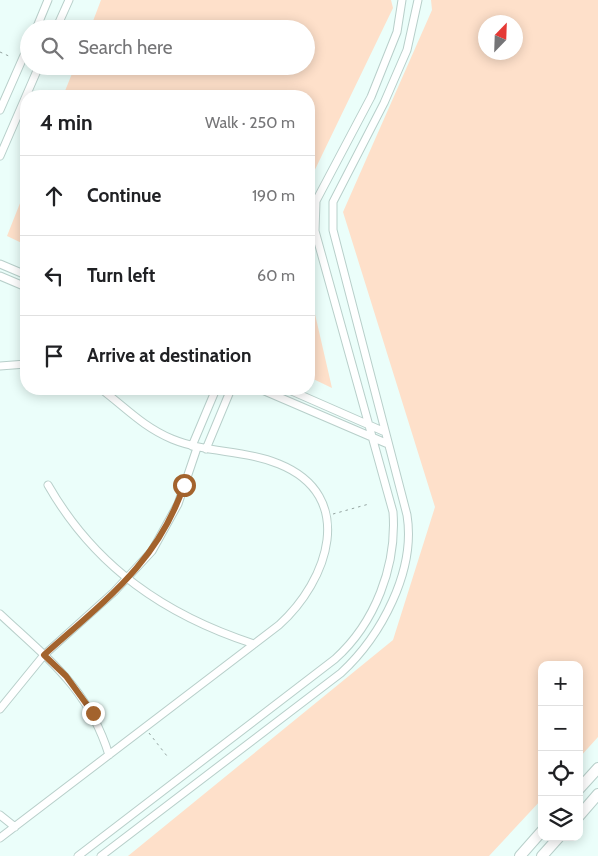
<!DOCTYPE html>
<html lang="en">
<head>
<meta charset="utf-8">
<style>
	:root { --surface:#fff; --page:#f2f2f2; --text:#202124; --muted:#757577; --line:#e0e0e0 }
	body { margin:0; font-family:Cabin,sans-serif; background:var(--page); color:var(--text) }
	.controls { position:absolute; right:15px; bottom:15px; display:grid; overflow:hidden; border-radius:10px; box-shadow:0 2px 12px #0003 }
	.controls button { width:45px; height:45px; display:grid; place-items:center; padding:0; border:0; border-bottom:1px solid var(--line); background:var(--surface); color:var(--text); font:25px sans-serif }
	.compass { position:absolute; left:478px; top:15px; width:45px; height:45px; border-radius:50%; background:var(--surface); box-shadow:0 2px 12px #0003; rotate:23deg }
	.stop { position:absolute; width:15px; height:15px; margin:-11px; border:4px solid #a3632d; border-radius:50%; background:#fff }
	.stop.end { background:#a3632d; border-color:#fff; box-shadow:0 1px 5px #0008 }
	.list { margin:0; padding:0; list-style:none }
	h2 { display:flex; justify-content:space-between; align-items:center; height:65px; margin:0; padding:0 20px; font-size:21px }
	h2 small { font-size:16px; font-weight:400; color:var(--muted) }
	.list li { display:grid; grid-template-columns:32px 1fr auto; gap:15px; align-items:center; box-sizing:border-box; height:80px; padding:0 20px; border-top:1px solid var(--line) }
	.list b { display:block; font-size:19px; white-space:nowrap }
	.list em { font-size:16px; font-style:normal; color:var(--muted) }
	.icon { flex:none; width:28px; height:28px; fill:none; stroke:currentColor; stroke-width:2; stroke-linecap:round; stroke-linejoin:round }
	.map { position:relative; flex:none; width:598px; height:856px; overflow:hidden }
	.search { position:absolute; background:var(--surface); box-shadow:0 2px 12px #0003; left:20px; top:20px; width:295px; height:55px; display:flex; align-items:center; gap:12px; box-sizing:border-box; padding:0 18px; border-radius:28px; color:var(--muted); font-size:19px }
	.panel { position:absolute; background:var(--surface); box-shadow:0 2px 12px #0003; left:20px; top:90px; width:295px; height:305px; border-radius:20px }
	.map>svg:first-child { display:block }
	.green { fill:#fee0ca; fill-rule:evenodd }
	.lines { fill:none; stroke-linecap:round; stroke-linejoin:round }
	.street-casing { stroke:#b8cfca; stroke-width:9 }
	.secondary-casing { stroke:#b8cfca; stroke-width:12 }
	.path { stroke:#94a3a0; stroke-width:1; stroke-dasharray:2.5 4; stroke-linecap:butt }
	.street { stroke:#fff; stroke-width:7 }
	.secondary { stroke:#fff; stroke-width:10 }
	.route { stroke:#a3632d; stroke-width:6 }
</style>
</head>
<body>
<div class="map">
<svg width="598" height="856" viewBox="0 0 598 856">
	<rect width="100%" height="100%" fill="#ebfefa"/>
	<path class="green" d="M101 0H391L393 8 309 182V96H63L75 66H306V29H90Z
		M431 0H598V737L579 758V665H542V799L489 856H128L393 640 435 507 343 212 432 10ZM516 22V52H486V22Z
		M26 188V245L7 236Z
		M309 288 332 388 309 377Z"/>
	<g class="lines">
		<defs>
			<path id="street" d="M36 29 48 0
				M56 29 69 0
				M26 96 39 66
				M0 110 29 44
				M0 156 26 96
				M0 264 26 275
				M0 276 26 287
				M0 366 26 364
				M260 389 388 444
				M287 389 385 432
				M192 446 216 389
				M206 449 231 389
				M48 485C95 567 165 615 254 644
				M0 614C49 660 88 688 109 755
				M0 709 44 655 114 592 152 551 178 504 197 448
				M0 815 15 827
				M0 838 279 625C328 581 358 496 279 464 245 450 206 453 172 439 143 427 125 407 101 389
				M78 856 335 659C375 623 397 566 393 512L315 231 316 201 371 97 397 32 402 0
				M101 856 341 673C381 636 416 571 407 515L333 230V202L384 103 407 50 418 0"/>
			<path id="secondary" d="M579 789 598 768
				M579 816 598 794
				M520 856 542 831
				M542 856 559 837"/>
		</defs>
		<use href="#street" class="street-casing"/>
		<use href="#secondary" class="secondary-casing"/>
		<path class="path" d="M0 52 11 57
			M333 514 369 504
			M149 733 167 756"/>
		<use href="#street" class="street"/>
		<use href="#secondary" class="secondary"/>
	</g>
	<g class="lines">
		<path class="route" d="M93 713 66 676 44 655C103 602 158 563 184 485"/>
	</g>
</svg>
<div class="controls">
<button>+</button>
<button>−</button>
<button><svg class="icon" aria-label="locate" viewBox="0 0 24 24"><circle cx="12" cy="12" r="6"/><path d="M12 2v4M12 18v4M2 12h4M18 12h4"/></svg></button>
<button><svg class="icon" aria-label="layers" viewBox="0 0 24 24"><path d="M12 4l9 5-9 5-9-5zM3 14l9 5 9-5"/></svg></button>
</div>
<svg class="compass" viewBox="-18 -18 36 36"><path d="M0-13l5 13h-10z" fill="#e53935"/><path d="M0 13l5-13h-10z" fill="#757577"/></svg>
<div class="stop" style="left:184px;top:485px"></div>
<div class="stop end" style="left:93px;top:713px"></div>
<div class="search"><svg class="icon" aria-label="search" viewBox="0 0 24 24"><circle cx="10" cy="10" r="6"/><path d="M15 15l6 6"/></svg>Search here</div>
<section class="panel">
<h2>4 min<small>Walk · 250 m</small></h2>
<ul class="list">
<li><svg class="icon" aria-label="ahead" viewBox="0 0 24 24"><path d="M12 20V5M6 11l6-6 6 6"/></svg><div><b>Continue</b></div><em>190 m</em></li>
<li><svg class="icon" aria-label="left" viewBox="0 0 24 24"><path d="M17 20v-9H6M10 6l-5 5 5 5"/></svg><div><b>Turn left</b></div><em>60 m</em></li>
<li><svg class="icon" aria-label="arrive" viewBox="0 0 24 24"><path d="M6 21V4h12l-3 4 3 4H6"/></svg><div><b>Arrive at destination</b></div></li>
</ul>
</section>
</div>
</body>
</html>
